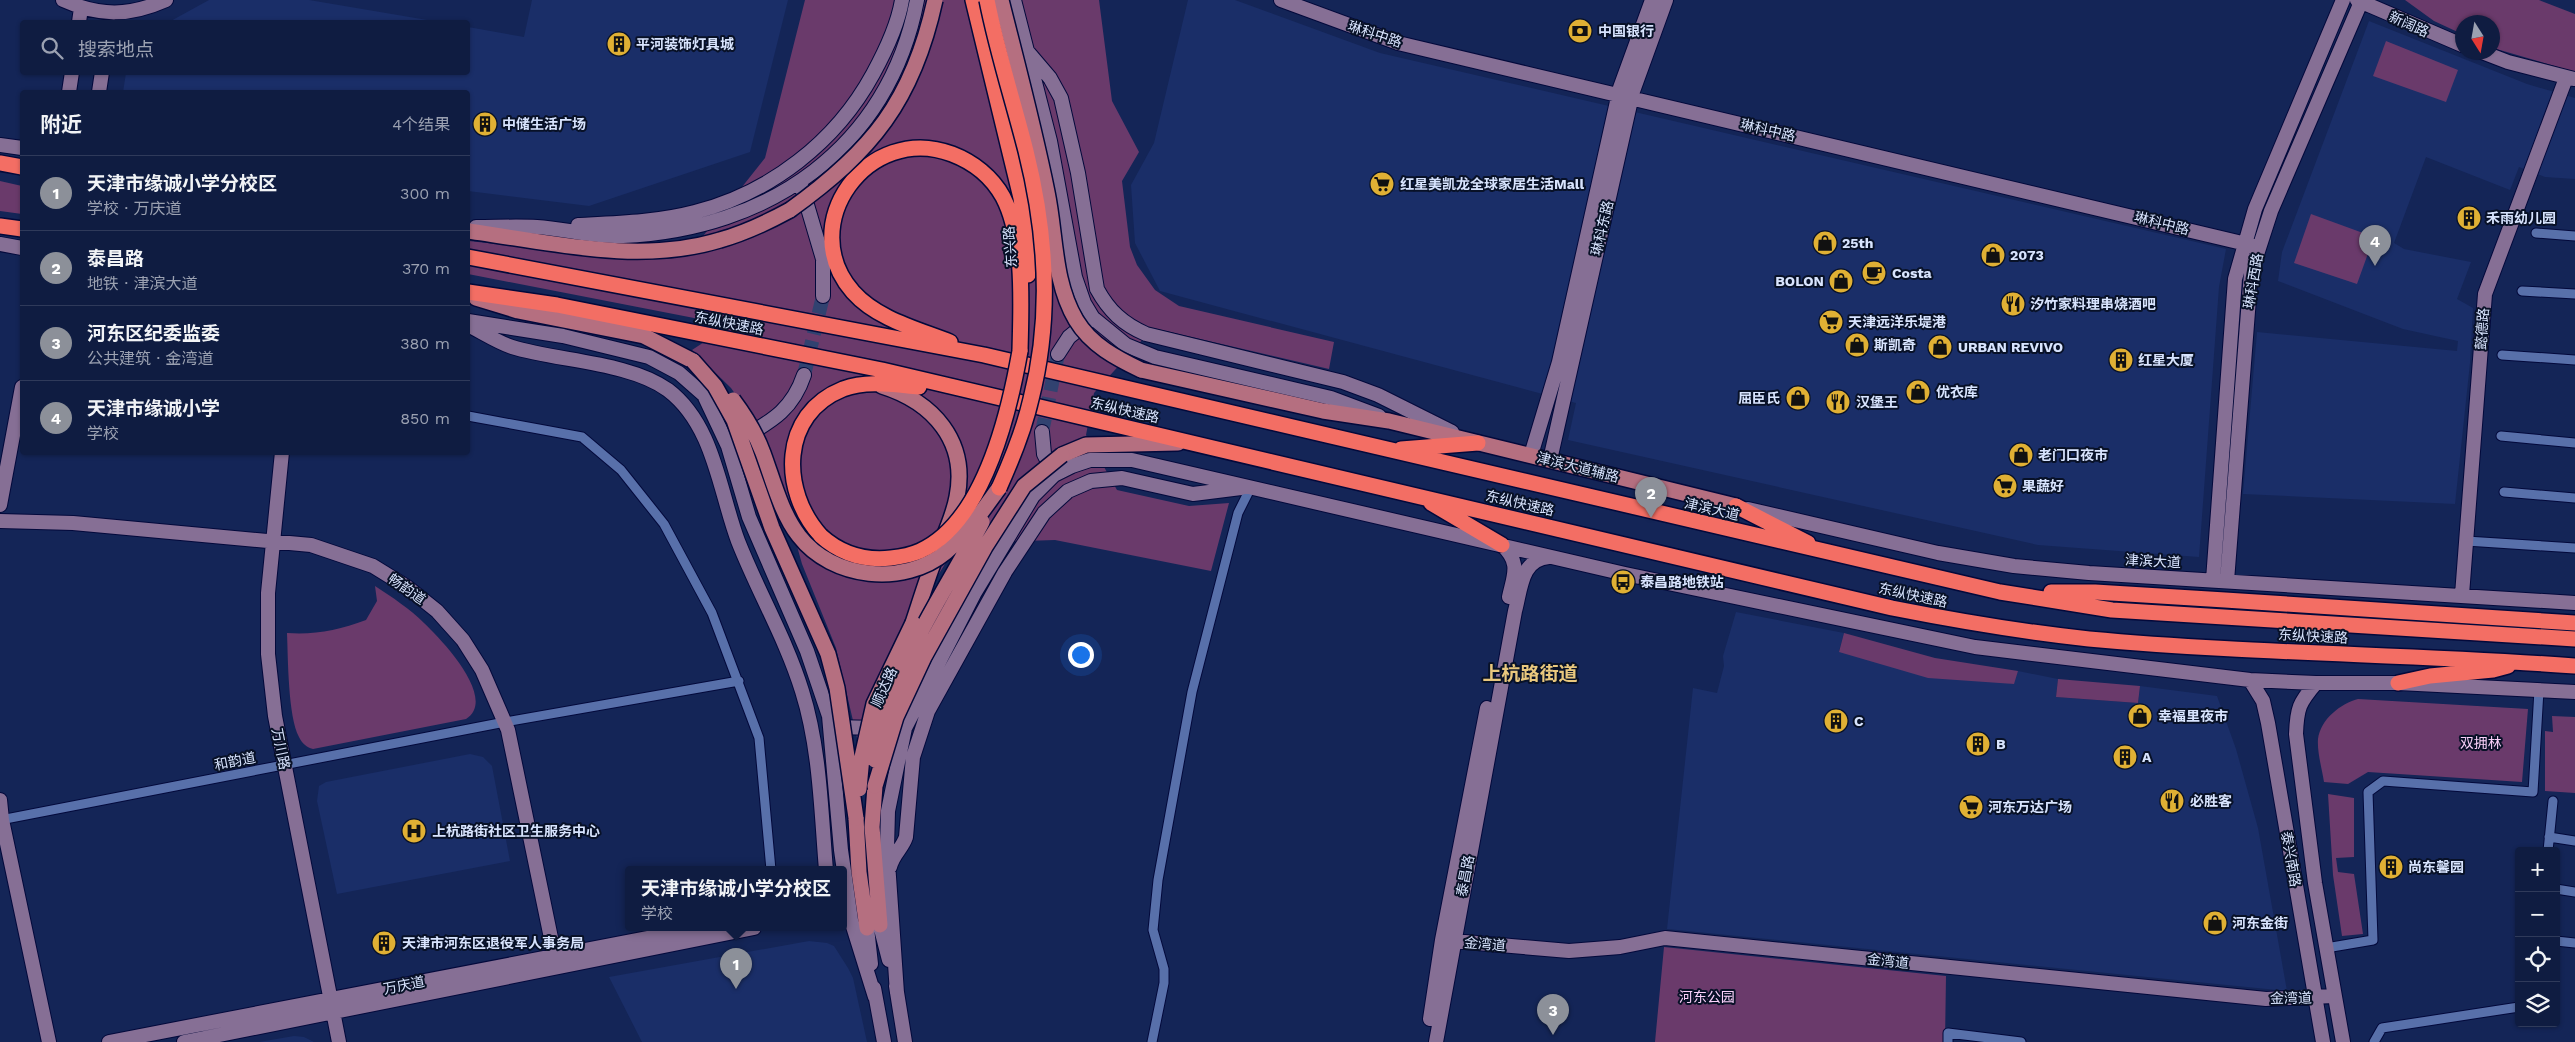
<!DOCTYPE html>
<html lang="zh">
<head>
<meta charset="utf-8">
<style>
	:root { --surface:#0f1c41; --page:#1d294c; --text:#f1f3f6; --muted:#9ba1b1; --line:#2f3a5a; --accent:#8c9099 }
	body { margin:0; font-family:"Work Sans","Noto Sans SC",sans-serif; background:var(--page); color:var(--text) }
	.controls { position:absolute; right:15px; bottom:15px; display:grid; overflow:hidden; border-radius:5px; box-shadow:0 1px 4px #0004 }
	.controls button { width:45px; height:45px; display:grid; place-items:center; padding:0; border:0; border-bottom:1px solid var(--line); background:var(--surface); color:var(--text); font:25px sans-serif }
	.compass { position:absolute; left:2455px; top:15px; width:45px; height:45px; border-radius:50%; background:var(--surface); box-shadow:0 1px 4px #0004; rotate:169deg }
	.you { position:absolute; left:1080px; top:654px; width:18px; height:18px; margin:-12px; border:4px solid #fff; border-radius:50%; background:#1a73e8; box-shadow:0 0 0 8px #1a73e833 }
	.badge { display:grid; place-items:center; width:32px; height:32px; border-radius:50%; background:var(--accent); color:#fff; font-size:16px; font-weight:700 }
	.pin { position:absolute; translate:-50% -41px; filter:drop-shadow(0 1px 2px #0008) }
	.pin::after { content:''; position:absolute; top:26px; width:18px; height:15px; background:inherit; clip-path:polygon(0 0,100% 0,50% 100%) }
	.popup { position:absolute; left:625px; top:866px; width:222px; height:65px; box-sizing:border-box; display:grid; place-content:center; border-radius:5px; background:var(--surface); filter:drop-shadow(0 1px 4px #0005); font-size:16px; white-space:nowrap; color:var(--muted) }
	.popup b { font-size:19px; color:var(--text) }
	.popup::after { content:''; position:absolute; left:50%; top:100%; margin-left:-10px; border:10px solid transparent; border-top-color:var(--surface) }
	.list { margin:0; padding:0; list-style:none }
	h2 { display:flex; justify-content:space-between; align-items:center; height:65px; margin:0; padding:0 20px; font-size:21px }
	h2 small { font-size:16px; font-weight:400; color:var(--muted) }
	.list li { display:grid; grid-template-columns:32px 1fr auto; gap:15px; align-items:center; box-sizing:border-box; height:75px; padding:0 20px; border-top:1px solid var(--line) }
	.list b { display:block; font-size:19px; white-space:nowrap }
	.list p { margin:0; font-size:16px; white-space:nowrap; color:var(--muted) }
	.list em { font-size:16px; font-style:normal; color:var(--muted) }
	.icon { flex:none; width:28px; height:28px; fill:none; stroke:currentColor; stroke-width:2; stroke-linecap:round; stroke-linejoin:round }
	.map { position:relative; flex:none; width:2575px; height:1042px; overflow:hidden }
	.search { position:absolute; background:var(--surface); box-shadow:0 1px 4px #0004; left:20px; top:20px; width:450px; height:55px; display:flex; align-items:center; gap:12px; box-sizing:border-box; padding:0 18px; border-radius:5px; color:var(--muted); font-size:19px }
	.panel { position:absolute; background:var(--surface); box-shadow:0 1px 4px #0004; left:20px; top:90px; width:450px; height:365px; border-radius:5px }
	.map>svg:first-child { display:block }
	.built { fill:#1a2e68 }
	.green { fill:#6a3a6b }
	.lines { fill:none; stroke-linecap:round; stroke-linejoin:round }
	.secondary-tunnel { stroke:#314270; stroke-width:14; stroke-dasharray:14 7; stroke-linecap:butt }
	.street-casing { stroke:#03093b; stroke-width:11 }
	.secondary-casing { stroke:#03093b; stroke-width:16 }
	.primary-casing { stroke:#03093b; stroke-width:18 }
	.highway-casing { stroke:#03093b; stroke-width:18 }
	.street { stroke:#5870aa; stroke-width:9 }
	.secondary { stroke:#866f95; stroke-width:14 }
	.primary { stroke:#b56f80; stroke-width:15 }
	.highway { stroke:#f36e64; stroke-width:15 }
	.primary-bridge-casing { stroke:#03093b; stroke-width:18; stroke-linecap:butt }
	.highway-bridge-casing { stroke:#03093b; stroke-width:18; stroke-linecap:butt }
	.primary-bridge { stroke:#b56f80; stroke-width:15 }
	.highway-bridge { stroke:#f36e64; stroke-width:15 }
	.labels { text-anchor:middle; dominant-baseline:central; stroke-width:4; stroke-linejoin:round; paint-order:stroke }
	.street-label { font-size:14px; fill:#d8e4fe; stroke:#081127 }
	.poi-label { font-size:14px; font-weight:bold; fill:#d8e4fe; stroke:#081127; text-anchor:start }
	.park-label { font-size:14px; fill:#fbd2fb; stroke:#081127 }
	.district-label { font-size:19px; font-weight:bold; fill:#e9c87e; stroke:#081127 }
</style>
</head>
<body>
<div class="map">
<svg width="2575" height="1042" viewBox="0 0 2575 1042">
	<rect width="100%" height="100%" fill="#142557"/>
	<path class="built" d="M209 0H309L439 22H169Z
		M532 0H788L750 152 589 206 468 191V92H123L126 73 468 72V27L524 37Z
		M1188 0H1235L1380 53 2226 249 2219 287 2199 557 2038 545 1568 440 1576 403 1160 291 1135 243 1131 185 1154 143Z
		M2369 21 2527 84 2575 98V179L2545 177 2519 167 2510 190 2426 157 2394 243 2404 249 2471 262 2457 299 2473 308 2470 363 2455 504 2243 494 2257 332 2457 351 2458 341 2403 329 2278 281 2282 252Z
		M1736 612 1844 633 1839 651 2013 684 2018 671 2058 679 2056 697 2138 703 2140 686 2217 696 2236 749 2258 828 2287 991 1667 929 1693 688 1717 693 1724 666 1723 656Z
		M470 754 483 757 492 766 510 861 337 894 317 801 319 786 326 782Z
		M809 941 827 943 834 946 848 968 853 978 867 1042H642L609 977Z
		M294 1036 304 1037 314 1042H259Z"/>
	<path class="green" d="M805 0H1099L1112 101 1139 152 1122 181 1130 247 1137 265 1155 290 1179 306 1334 342 1329 369 1153 328 1094 393 1086 435 1117 490 1189 506 1229 503 1211 571 1055 540 958 543 896 643 858 742 836 648 802 564 770 449 757 425 731 388 692 350 730 325 468 274 469 241 614 257 688 255 765 158Z
		M2405 0H2539L2575 14V72L2493 48 2492 22H2462V34L2434 21Z
		M2386 41 2458 70 2446 102 2373 76Z
		M0 181 22 186V214L0 211Z
		M2311 214 2374 237 2357 284 2294 263Z
		M375 586C392 597 410 609 424 623 442 640 498 699 466 719L313 749C306 747 302 743 299 737 288 717 288 657 287 633 315 635 339 630 366 620L377 601Z
		M1844 633 1935 658 2018 671 2014 684 1928 678 1839 652Z
		M2058 679 2140 686 2138 703 2056 697Z
		M2358 699 2528 709 2522 782 2368 772 2348 784 2324 782C2322 769 2317 752 2318 739 2321 719 2340 704 2358 699Z
		M2552 716 2575 717V793L2545 791V731L2553 732Z
		M2328 794 2354 798V857L2336 858 2338 872 2354 874 2363 934 2342 936 2333 875Z
		M1664 947 1946 976 1945 1042H1655Z"/>
	<g class="lines">
		<path class="secondary-tunnel" d="M804 375 823 296
			M1042 432 1058 354"/>
		<defs>
			<path id="street" d="M2536 233 2575 236
				M2522 291 2575 294
				M2502 355 2575 360
				M468 416 582 437 621 470 664 524 712 613 759 738 771 870
				M2501 436 2575 443
				M2504 492 2575 498
				M2466 541 2575 548
				M0 820 505 722 739 681
				M2549 837 2575 841
				M2548 851 2553 801
				M2556 889 2575 892
				M2556 941 2575 943
				M2326 948 2373 940 2368 792 2383 781 2533 792 2539 690
				M1152 1042 1164 983V969L1153 930 1158 880 1192 692 1238 513 1251 487
				M1948 1042V1033L2021 1042
				M2374 1042 2382 1028 2519 1007"/>
			<path id="secondary" d="M63 0C100 17 130 16 166 0
				M1014 0 1050 141 1075 277 1084 303 1093 318 1126 345 1155 357 1331 398 1379 416
				M1281 0 1398 43 2259 247
				M2357 0 2462 45
				M79 22 81 8
				M1027 51 1050 78 1061 98 1078 173 1097 289C1109 311 1123 324 1146 334L1343 382 1378 395 1452 432
				M2482 52 2508 62 2574 79
				M69 92 72 72
				M99 92 102 72
				M0 145 22 148
				M802 188 823 259V296
				M578 225C618 223 657 222 695 212 770 193 836 142 873 74 885 52 898 25 902 0
				M476 227C496 227 517 226 537 227 565 229 595 237 623 236 768 230 889 148 917 0
				M0 244 22 248
				M468 321 563 336 649 357 679 373 704 395 728 446 749 517 807 651 829 716 841 850 851 920 875 997
				M468 325C482 332 497 342 512 347 557 361 630 362 668 390 714 425 719 490 738 541 758 592 786 639 802 691 820 748 821 811 826 870
				M1058 354 1069 337 1090 320
				M1042 432 1044 454 1054 474
				M744 437C774 420 793 408 804 375
				M282 452 268 593V654L275 716 339 1042
				M1531 455 1559 362 1620 88 1652 0
				M1550 460 1633 91 1666 0
				M0 505 22 387
				M1748 509 1938 553 2014 566 2089 573 2575 603
				M0 521 73 523 311 545 373 566 407 587 437 611 463 640 482 670 508 730 557 967
				M1502 545C1521 563 1514 574 1509 597
				M2213 580 2235 279 2255 209 2343 0
				M2227 581 2251 273 2271 211 2361 2
				M2462 595 2485 294 2566 78
				M2250 680 2263 701 2268 723 2323 1042
				M2316 683C2299 703 2297 708 2296 734L2315 883 2343 1042
				M833 727 879 728
				M0 800 2 820 49 1042
				M890 867C893 854 902 849 906 837L913 757 928 711 1005 572 1044 513 1068 491 1091 481 1122 478 1193 494 1241 488
				M880 925 889 960
				M867 928 871 964
				M1442 940 1569 951 1620 947 1665 938 2266 999 2334 996
				M896 986 905 1042
				M874 988 884 1042
				M897 993 887 848 888 811 905 728 974 594 1033 496 1054 475 1072 466 1090 460H1132L1625 574 1975 647 2250 680 2316 683H2398L2575 692
				M1430 1019 1442 940 1487 708
				M109 1042 699 928
				M184 1042 754 928
				M1436 1042 1515 611C1521 589 1521 559 1549 557"/>
			<path id="primary" d="M468 231C549 242 639 265 720 240 745 233 768 222 790 210
				M476 298 518 311 644 336 693 361
				M1141 370 1323 411 1389 421 1736 506
				M882 386C933 402 968 441 957 497 953 519 942 540 934 561 926 582 920 602 913 623
				M1062 455 1086 445 1178 443
				M875 786 872 827 880 925
				M856 818 859 872 867 928"/>
			<path id="highway" d="M973 0 1021 198 1028 244V275
				M0 163 22 167
				M0 226 22 229
				M468 257 984 355 2000 592 2112 610 2575 639
				M468 292 557 305 882 370 1892 608C1958 621 2023 632 2089 639 2251 654 2413 654 2575 666
				M950 342C917 329 877 319 853 292 794 225 868 122 952 154 973 162 992 177 1003 197 1025 239 1021 305 1020 351
				M1401 449 1478 443
				M1431 503 1502 545
				M1736 506 1808 543
				M821 536C780 491 780 414 843 389 868 380 894 385 919 387
				M2051 592H2095L2225 600 2575 623
				M2398 683 2430 676 2493 670 2508 666"/>
		</defs>
		<use href="#street" class="street-casing"/>
		<use href="#secondary" class="secondary-casing"/>
		<use href="#primary" class="primary-casing"/>
		<use href="#highway" class="highway-casing"/>
		<use href="#street" class="street"/>
		<use href="#secondary" class="secondary"/>
		<use href="#primary" class="primary"/>
		<use href="#highway" class="highway"/>
		<defs>
			<path id="primary-bridge" d="M1001 0C1017 64 1034 127 1047 192 1056 235 1053 281 1076 320 1091 345 1116 358 1141 370
				M790 210C872 151 913 101 935 0
				M693 361 715 386 734 420 772 528 828 654 837 688 856 818
				M733 400C745 416 756 434 763 453 773 480 781 513 799 536 832 579 904 587 946 552 967 534 983 510 999 488
				M875 760C876 692 950 584 982 522
				M875 786 896 717 924 657 985 547 1024 486 1062 455
				M859 789 862 757 874 704 913 623"/>
			<path id="highway-bridge" d="M987 0C997 51 1013 100 1026 151 1046 231 1052 318 1031 399 1024 430 1012 459 999 488
				M821 536C841 554 864 561 891 558 900 557 911 555 920 551 984 522 1009 413 1020 351"/>
		</defs>
		<use href="#primary-bridge" class="primary-bridge-casing"/>
		<use href="#highway-bridge" class="highway-bridge-casing"/>
		<use href="#primary-bridge" class="primary-bridge"/>
		<use href="#highway-bridge" class="highway-bridge"/>
	</g>
	<defs>
		<symbol id="bank-disc" viewBox="-11 -11 22 22"><circle r="9.5" fill="#e0b034" stroke="#081127"/><path d="M-6-4H6V4H-6ZM0-2.3a2.3 2.3 0 1 0 0 4.6a2.3 2.3 0 1 0 0-4.6Z" fill="#111"/></symbol>
		<symbol id="building-disc" viewBox="-11 -11 22 22"><circle r="9.5" fill="#e0b034" stroke="#081127"/><path d="M-4-6H4V6H1V3H-1V6H-4ZM-2.5-4.3h1.7v1.8h-1.7ZM.8-4.3h1.7v1.8H.8ZM-2.5-1h1.7V.8h-1.7ZM.8-1h1.7V.8H.8Z" fill="#111"/></symbol>
		<symbol id="supermarket-disc" viewBox="-11 -11 22 22"><circle r="9.5" fill="#e0b034" stroke="#081127"/><path d="M-6-5.5h2.5l.6 2H6L4.5 2H-2.5L-4.4-4H-6ZM-1.5 3.2a1.3 1.3 0 1 0 .1 0ZM3 3.2a1.3 1.3 0 1 0 .1 0Z" fill="#111"/></symbol>
		<symbol id="shop-disc" viewBox="-11 -11 22 22"><circle r="9.5" fill="#e0b034" stroke="#081127"/><path d="M-5-2.5h2.3a2.7 3.5 0 0 1 5.4 0H5L5.5 6h-11ZM-1.5-2.5h3a1.5 2.3 0 0 0-3 0Z" fill="#111"/></symbol>
		<symbol id="cafe-disc" viewBox="-11 -11 22 22"><circle r="9.5" fill="#e0b034" stroke="#081127"/><path d="M-5.5-4.5H6V0H3Q3 3.5 0 3.5H-2.5Q-5.5 3.5-5.5 0ZM3-3.2v2h1.7v-2ZM-6 4.5H4V6H-6Z" fill="#111"/></symbol>
		<symbol id="restaurant-disc" viewBox="-11 -11 22 22"><circle r="9.5" fill="#e0b034" stroke="#081127"/><path d="M-5-6h1v4h1v-4h1v4h1v-4h1v5L-1.5 .5V6h-2V.5L-5-1ZM5-6V6H3V1.5H1.5Q1.5-4 5-6Z" fill="#111"/></symbol>
		<symbol id="bus-disc" viewBox="-11 -11 22 22"><circle r="9.5" fill="#e0b034" stroke="#081127"/><path d="M-5-6H5V4H4V6H2V4H-2V6H-4V4H-5ZM-3.5-4V0h7V-4ZM-3.5 1.2v1.5H-2V1.2ZM2 1.2v1.5H3.5V1.2Z" fill="#111"/></symbol>
		<symbol id="hospital-disc" viewBox="-11 -11 22 22"><circle r="9.5" fill="#e0b034" stroke="#081127"/><path d="M-5-5h3v3.5h4V-5h3V5h-3V1.5h-4V5h-3Z" fill="#111"/></symbol>
	</defs>
	<g fill-rule="evenodd">
		<use href="#bank-disc" x="1566" y="17" width="28" height="28"/>
		<use href="#building-disc" x="605" y="30" width="28" height="28"/>
		<use href="#building-disc" x="471" y="110" width="28" height="28"/>
		<use href="#supermarket-disc" x="1368" y="170" width="28" height="28"/>
		<use href="#building-disc" x="2455" y="204" width="28" height="28"/>
		<use href="#shop-disc" x="1811" y="229" width="28" height="28"/>
		<use href="#shop-disc" x="1979" y="241" width="28" height="28"/>
		<use href="#cafe-disc" x="1860" y="259" width="28" height="28"/>
		<use href="#shop-disc" x="1827" y="267" width="28" height="28"/>
		<use href="#restaurant-disc" x="1999" y="290" width="28" height="28"/>
		<use href="#supermarket-disc" x="1817" y="308" width="28" height="28"/>
		<use href="#shop-disc" x="1843" y="331" width="28" height="28"/>
		<use href="#shop-disc" x="1926" y="333" width="28" height="28"/>
		<use href="#building-disc" x="2107" y="346" width="28" height="28"/>
		<use href="#shop-disc" x="1904" y="378" width="28" height="28"/>
		<use href="#shop-disc" x="1784" y="384" width="28" height="28"/>
		<use href="#restaurant-disc" x="1824" y="388" width="28" height="28"/>
		<use href="#shop-disc" x="2007" y="441" width="28" height="28"/>
		<use href="#supermarket-disc" x="1991" y="472" width="28" height="28"/>
		<use href="#bus-disc" x="1609" y="568" width="28" height="28"/>
		<use href="#shop-disc" x="2126" y="702" width="28" height="28"/>
		<use href="#building-disc" x="1822" y="707" width="28" height="28"/>
		<use href="#building-disc" x="1964" y="730" width="28" height="28"/>
		<use href="#building-disc" x="2111" y="743" width="28" height="28"/>
		<use href="#restaurant-disc" x="2158" y="787" width="28" height="28"/>
		<use href="#supermarket-disc" x="1957" y="793" width="28" height="28"/>
		<use href="#hospital-disc" x="400" y="817" width="28" height="28"/>
		<use href="#building-disc" x="2377" y="853" width="28" height="28"/>
		<use href="#shop-disc" x="2201" y="909" width="28" height="28"/>
		<use href="#building-disc" x="370" y="929" width="28" height="28"/>
	</g>
	<g class="labels">
		<g class="street-label">
			<text transform="translate(2409 24) rotate(24)">新阔路</text>
			<text transform="translate(1375 34) rotate(18)">琳科中路</text>
			<text transform="translate(1768 130) rotate(13)">琳科中路</text>
			<text transform="translate(2162 223) rotate(14)">琳科中路</text>
			<text transform="translate(1602 228) rotate(-77)">琳科东路</text>
			<text transform="translate(1010 247) rotate(-94)">东兴路</text>
			<text transform="translate(2253 281) rotate(-80)">琳科西路</text>
			<text transform="translate(729 323) rotate(11)">东纵快速路</text>
			<text transform="translate(2482 329) rotate(-86)">懿德路</text>
			<text transform="translate(1125 410) rotate(13)">东纵快速路</text>
			<text transform="translate(1578 467) rotate(14)">津滨大道辅路</text>
			<text transform="translate(1520 503) rotate(13)">东纵快速路</text>
			<text transform="translate(1712 509) rotate(13)">津滨大道</text>
			<text transform="translate(2153 561) rotate(3)">津滨大道</text>
			<text transform="translate(407 589) rotate(35)">畅韵道</text>
			<text transform="translate(1913 595) rotate(12)">东纵快速路</text>
			<text transform="translate(2313 636) rotate(3)">东纵快速路</text>
			<text transform="translate(884 687) rotate(-66)">顺达路</text>
			<text transform="translate(281 749) rotate(79)">万川路</text>
			<text transform="translate(235 761) rotate(-11)">和韵道</text>
			<text transform="translate(2291 859) rotate(80)">泰兴南路</text>
			<text transform="translate(1465 876) rotate(-79)">泰昌路</text>
			<text transform="translate(1485 944) rotate(5)">金湾道</text>
			<text transform="translate(1888 961) rotate(6)">金湾道</text>
			<text transform="translate(404 985) rotate(-11)">万庆道</text>
			<text transform="translate(2291 998) rotate(-1)">金湾道</text>
		</g>
		<g class="poi-label">
			<text x="1598" y="31">中国银行</text>
			<text x="636" y="44">平河装饰灯具城</text>
			<text x="502" y="124">中储生活广场</text>
			<text x="1400" y="184">红星美凯龙全球家居生活Mall</text>
			<text x="2486" y="218">禾雨幼儿园</text>
			<text x="1842" y="243">25th</text>
			<text x="2010" y="255">2073</text>
			<text x="1892" y="273">Costa</text>
			<text x="1824" y="281" text-anchor="end">BOLON</text>
			<text x="2030" y="304">汐竹家料理串烧酒吧</text>
			<text x="1848" y="322">天津远洋乐堤港</text>
			<text x="1874" y="345">斯凯奇</text>
			<text x="1958" y="347">URBAN REVIVO</text>
			<text x="2138" y="360">红星大厦</text>
			<text x="1936" y="392">优衣库</text>
			<text x="1780" y="398" text-anchor="end">屈臣氏</text>
			<text x="1856" y="402">汉堡王</text>
			<text x="2038" y="455">老门口夜市</text>
			<text x="2022" y="486">果蔬好</text>
			<text x="1640" y="582">泰昌路地铁站</text>
			<text x="2158" y="716">幸福里夜市</text>
			<text x="1854" y="721">C</text>
			<text x="1996" y="744">B</text>
			<text x="2142" y="757">A</text>
			<text x="2190" y="801">必胜客</text>
			<text x="1988" y="807">河东万达广场</text>
			<text x="432" y="831">上杭路街社区卫生服务中心</text>
			<text x="2408" y="867">尚东馨园</text>
			<text x="2232" y="923">河东金街</text>
			<text x="402" y="943">天津市河东区退役军人事务局</text>
		</g>
		<g class="park-label">
			<text x="2481" y="743">双拥林</text>
			<text x="1707" y="997">河东公园</text>
		</g>
		<g class="district-label">
			<text x="1530" y="673">上杭路街道</text>
		</g>
	</g>
</svg>
<div class="controls">
<button>+</button>
<button>−</button>
<button><svg class="icon" aria-label="locate" viewBox="0 0 24 24"><circle cx="12" cy="12" r="6"/><path d="M12 2v4M12 18v4M2 12h4M18 12h4"/></svg></button>
<button><svg class="icon" aria-label="layers" viewBox="0 0 24 24"><path d="M12 4l9 5-9 5-9-5zM3 14l9 5 9-5"/></svg></button>
</div>
<svg class="compass" viewBox="-18 -18 36 36"><path d="M0-13l5 13h-10z" fill="#e53935"/><path d="M0 13l5-13h-10z" fill="#9ba1b1"/></svg>
<div class="you"></div>
<div class="pin badge" style="left:736px;top:989px">1</div>
<div class="popup"><b>天津市缘诚小学分校区</b>学校</div>
<div class="pin badge" style="left:1651px;top:518px">2</div>
<div class="pin badge" style="left:1553px;top:1035px">3</div>
<div class="pin badge" style="left:2375px;top:266px">4</div>
<div class="search"><svg class="icon" aria-label="search" viewBox="0 0 24 24"><circle cx="10" cy="10" r="6"/><path d="M15 15l6 6"/></svg>搜索地点</div>
<section class="panel">
<h2>附近<small>4个结果</small></h2>
<ul class="list">
<li><span class="badge">1</span><div><b>天津市缘诚小学分校区</b><p>学校 · 万庆道</p></div><em>300 m</em></li>
<li><span class="badge">2</span><div><b>泰昌路</b><p>地铁 · 津滨大道</p></div><em>370 m</em></li>
<li><span class="badge">3</span><div><b>河东区纪委监委</b><p>公共建筑 · 金湾道</p></div><em>380 m</em></li>
<li><span class="badge">4</span><div><b>天津市缘诚小学</b><p>学校</p></div><em>850 m</em></li>
</ul>
</section>
</div>
</body>
</html>
